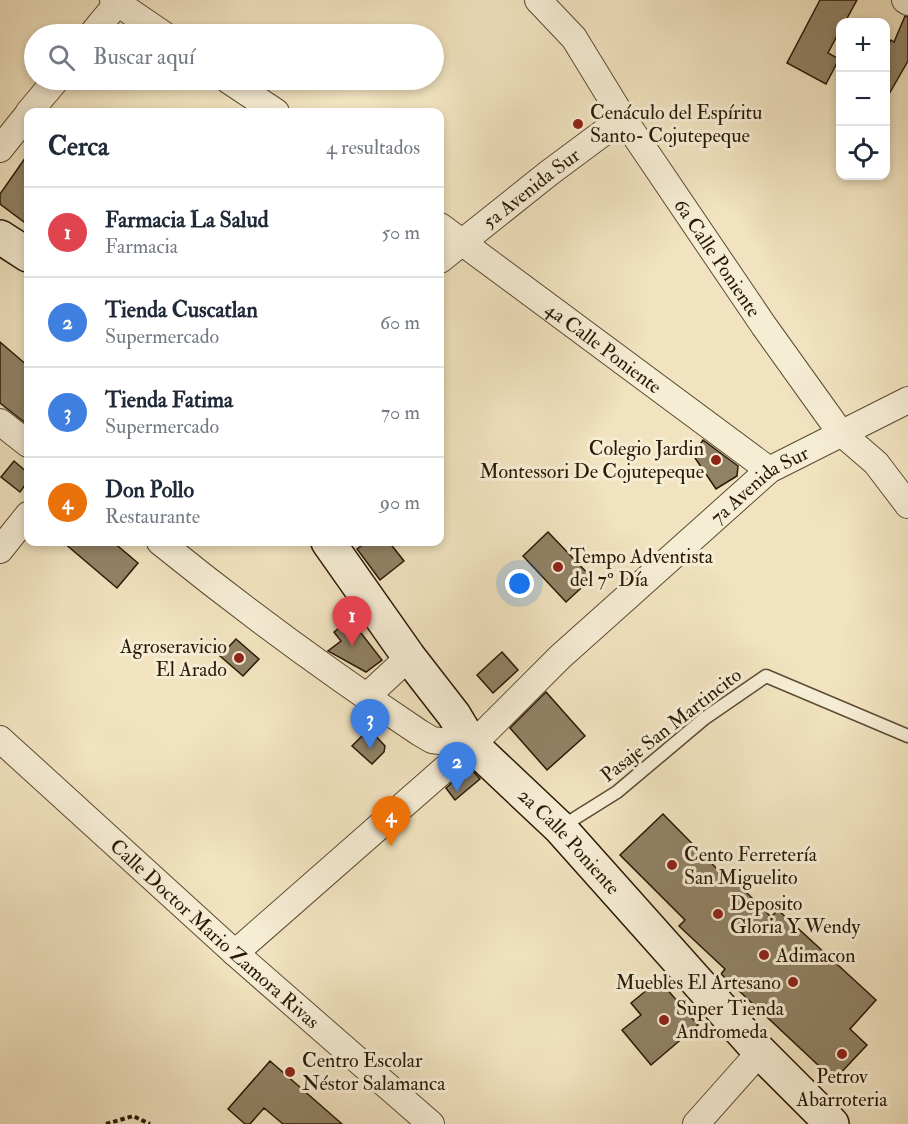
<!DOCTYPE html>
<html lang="es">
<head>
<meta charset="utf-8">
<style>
	:root { --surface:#fff; --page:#f2f2f3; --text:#1f2937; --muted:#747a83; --line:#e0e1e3; --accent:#8f2418 }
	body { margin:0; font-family:"IM FELL Double Pica",serif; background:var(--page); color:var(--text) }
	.controls { position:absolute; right:18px; top:18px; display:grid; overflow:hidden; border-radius:12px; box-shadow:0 3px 9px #0003 }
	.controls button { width:54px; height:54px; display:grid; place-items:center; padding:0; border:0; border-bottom:2px solid var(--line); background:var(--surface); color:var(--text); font:30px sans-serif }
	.you { position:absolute; left:520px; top:584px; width:21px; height:21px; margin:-15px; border:4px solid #fff; border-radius:50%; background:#1a73e8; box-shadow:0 0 0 9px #1a73e833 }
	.badge { display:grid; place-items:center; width:39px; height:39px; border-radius:50%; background:var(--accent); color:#fff; font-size:20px; font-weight:700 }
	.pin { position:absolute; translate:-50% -50px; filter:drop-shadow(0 2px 3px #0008) }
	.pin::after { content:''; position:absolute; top:32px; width:21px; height:18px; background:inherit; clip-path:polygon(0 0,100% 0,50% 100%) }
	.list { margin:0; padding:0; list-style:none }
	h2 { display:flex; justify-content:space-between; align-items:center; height:78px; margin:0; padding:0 24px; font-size:26px }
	h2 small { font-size:20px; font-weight:400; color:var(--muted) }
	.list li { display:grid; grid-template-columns:39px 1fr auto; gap:18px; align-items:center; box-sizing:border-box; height:90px; padding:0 24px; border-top:2px solid var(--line) }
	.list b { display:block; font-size:22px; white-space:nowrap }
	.list p { margin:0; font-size:20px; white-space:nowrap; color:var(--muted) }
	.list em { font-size:20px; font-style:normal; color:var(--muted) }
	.icon { flex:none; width:33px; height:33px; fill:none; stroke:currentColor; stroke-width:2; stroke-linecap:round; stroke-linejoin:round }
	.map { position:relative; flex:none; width:908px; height:1124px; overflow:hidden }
	.search { position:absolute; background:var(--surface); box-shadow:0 3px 9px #0003; left:24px; top:24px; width:420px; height:66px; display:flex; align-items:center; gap:15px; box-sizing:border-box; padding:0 21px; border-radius:33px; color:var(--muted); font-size:22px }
	.panel { position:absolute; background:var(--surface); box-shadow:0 3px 9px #0003; left:24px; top:108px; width:420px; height:438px; border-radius:12px }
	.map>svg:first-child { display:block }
	.building { fill:#918266; stroke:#291805; stroke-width:1.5 }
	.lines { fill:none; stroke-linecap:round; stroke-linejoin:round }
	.lane-casing { stroke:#5b4b34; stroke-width:15 }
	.street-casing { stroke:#5b4b34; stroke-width:28 }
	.secondary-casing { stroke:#291805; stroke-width:36 }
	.path { stroke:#291805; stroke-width:4; stroke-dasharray:4.5 3; stroke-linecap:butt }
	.lane { stroke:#f6edd5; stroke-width:12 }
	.street { stroke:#f6edd5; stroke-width:26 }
	.secondary { stroke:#f6edd5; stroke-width:33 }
	.poi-dot { fill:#8f2418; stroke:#f6edd5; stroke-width:2 }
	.labels { text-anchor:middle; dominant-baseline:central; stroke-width:6; stroke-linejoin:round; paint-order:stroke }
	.poi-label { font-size:20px; fill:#291805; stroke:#f6edd5; text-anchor:start }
	.street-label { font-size:20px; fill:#291805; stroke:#f6edd5 }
</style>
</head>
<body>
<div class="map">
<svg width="908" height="1124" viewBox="0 0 908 1124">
	<rect width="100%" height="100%" fill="#f1e3bf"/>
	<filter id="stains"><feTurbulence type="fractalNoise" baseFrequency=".00333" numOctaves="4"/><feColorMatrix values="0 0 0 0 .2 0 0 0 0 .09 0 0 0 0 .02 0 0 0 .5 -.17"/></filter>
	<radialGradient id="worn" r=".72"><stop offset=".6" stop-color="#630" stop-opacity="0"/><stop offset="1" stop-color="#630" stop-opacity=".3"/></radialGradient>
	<path class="building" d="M820 0H857L845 22H840V30L828 53 839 59 826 84 787 63Z
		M905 16 908 17V61L885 101V51L891 40 894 42Z
		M28 154V225L0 204V194Z
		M0 342 28 366V425L0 403Z
		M703 440 738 466 737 476 716 489 693 455Z
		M14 461 28 473V481L20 492 1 477Z
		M548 532 592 578 566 602 523 556Z
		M63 542H113L138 563 117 588Z
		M367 542H389L404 561 380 580 357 549Z
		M350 619 382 660 366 672 328 651 341 641 334 632Z
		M236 639 259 659 243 676 220 656Z
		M502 652 518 670 493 693 477 675Z
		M546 692 585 736 547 770 510 728Z
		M369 729 385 746 384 752 372 764 352 746Z
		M466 770H472L480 779 455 800 446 788Z
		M663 814 726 878 729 875 771 917 778 910 876 1000 850 1029 867 1045 834 1080 721 974 725 969 679 926 685 920 620 855Z
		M659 980 698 1025 651 1065 622 1030 641 1015 631 1003Z
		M270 1061 342 1124H283L264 1108 250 1124H245L228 1109Z"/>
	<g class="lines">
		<defs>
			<path id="lane" d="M561 827 617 792 705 718 766 676 908 736"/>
			<g id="street">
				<path d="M113 0 163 34"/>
				<path id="s1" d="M538 0 574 38 623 118 764 326 840 432 876 463 908 505"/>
				<path d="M905 0 908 2"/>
				<path d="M92 34 120 0"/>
				<path d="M228 80 276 112"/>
				<path d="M29 112 56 80"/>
				<path d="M0 149 28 114"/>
				<path id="s2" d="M440 226 769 470"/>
				<path id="s3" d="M440 260 549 173 623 118"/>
				<path d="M0 422 28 444"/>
				<path d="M160 542C244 610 330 673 420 733L432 740 472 745"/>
				<path d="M0 550 28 515"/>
				<path d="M366 697 409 657"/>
				<path id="s4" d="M0 739 235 953 431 1124"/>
				<path id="s5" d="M235 953 472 745 560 657 769 470 908 400"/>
				<path d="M696 1124 760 1052"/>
			</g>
			<g id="secondary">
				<path d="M0 237 28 255"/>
				<path id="s6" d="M328 542 409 657 454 715 472 745 560 828 760 1052 832 1124"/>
			</g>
		</defs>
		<use href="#lane" class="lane-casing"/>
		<use href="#street" class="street-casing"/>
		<use href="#secondary" class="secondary-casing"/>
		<path class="path" d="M106 1124 133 1116 150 1124"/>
		<use href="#lane" class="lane"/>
		<use href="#street" class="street"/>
		<use href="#secondary" class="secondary"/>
	</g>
	<g class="poi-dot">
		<circle cx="578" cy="124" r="6"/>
		<circle cx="716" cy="460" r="6"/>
		<circle cx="558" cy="567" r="6"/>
		<circle cx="239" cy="658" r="6"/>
		<circle cx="672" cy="865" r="6"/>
		<circle cx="718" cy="914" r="6"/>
		<circle cx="764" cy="955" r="6"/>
		<circle cx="793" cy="982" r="6"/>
		<circle cx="664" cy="1020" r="6"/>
		<circle cx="842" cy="1054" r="6"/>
		<circle cx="290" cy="1072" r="6"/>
	</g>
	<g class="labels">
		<g class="poi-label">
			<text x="590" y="112">Cenáculo del Espíritu<tspan x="590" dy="23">Santo- Cojutepeque</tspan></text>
			<text x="704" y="448" text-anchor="end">Colegio Jardin<tspan x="704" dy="23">Montessori De Cojutepeque</tspan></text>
			<text x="570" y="556">Tempo Adventista<tspan x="570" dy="23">del 7º Día</tspan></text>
			<text x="227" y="646" text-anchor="end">Agroseravicio<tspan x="227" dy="23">El Arado</tspan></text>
			<text x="684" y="854">Cento Ferretería<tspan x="684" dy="23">San Miguelito</tspan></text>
			<text x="730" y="903">Deposito<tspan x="730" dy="23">Gloria Y Wendy</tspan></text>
			<text x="776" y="955">Adimacon</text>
			<text x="781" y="982" text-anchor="end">Muebles El Artesano</text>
			<text x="676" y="1008">Super Tienda<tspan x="676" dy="23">Andromeda</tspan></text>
			<text x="302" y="1060">Centro Escolar<tspan x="302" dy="23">Néstor Salamanca</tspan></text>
			<text x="842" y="1076" text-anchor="middle">Petrov<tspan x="842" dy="23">Abarroteria</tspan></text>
		</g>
		<g class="street-label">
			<text stroke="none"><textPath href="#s3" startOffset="116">5a Avenida Sur</textPath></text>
			<text stroke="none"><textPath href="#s1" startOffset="315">6a Calle Poniente</textPath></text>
			<text stroke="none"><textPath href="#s2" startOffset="204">4a Calle Poniente</textPath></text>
			<text stroke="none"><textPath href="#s5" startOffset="704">7a Avenida Sur</textPath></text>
			<text transform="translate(671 725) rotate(-38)">Pasaje San Martincito</text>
			<text stroke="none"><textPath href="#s6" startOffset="386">2a Calle Poniente</textPath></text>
			<text stroke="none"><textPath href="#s4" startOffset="290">Calle Doctor Mario Zamora Rivas</textPath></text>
		</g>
	</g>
	<rect width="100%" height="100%" filter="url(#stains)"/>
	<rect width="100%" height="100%" fill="url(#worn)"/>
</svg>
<div class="controls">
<button>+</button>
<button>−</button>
<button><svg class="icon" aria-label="locate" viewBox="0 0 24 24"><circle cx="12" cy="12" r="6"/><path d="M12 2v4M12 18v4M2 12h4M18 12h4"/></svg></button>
</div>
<div class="you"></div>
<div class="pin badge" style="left:352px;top:646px;background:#e0444e">1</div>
<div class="pin badge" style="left:457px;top:792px;background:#3f7fe0">2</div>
<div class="pin badge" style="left:370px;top:749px;background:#3f7fe0">3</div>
<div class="pin badge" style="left:391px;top:846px;background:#e8710a">4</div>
<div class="search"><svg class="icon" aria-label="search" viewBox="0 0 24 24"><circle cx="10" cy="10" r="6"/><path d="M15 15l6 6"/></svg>Buscar aquí</div>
<section class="panel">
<h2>Cerca<small>4 resultados</small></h2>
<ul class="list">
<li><span class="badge" style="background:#e0444e">1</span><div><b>Farmacia La Salud</b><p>Farmacia</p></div><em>50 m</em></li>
<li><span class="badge" style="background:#3f7fe0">2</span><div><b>Tienda Cuscatlan</b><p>Supermercado</p></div><em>60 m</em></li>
<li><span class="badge" style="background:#3f7fe0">3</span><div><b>Tienda Fatima</b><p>Supermercado</p></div><em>70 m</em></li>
<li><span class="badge" style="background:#e8710a">4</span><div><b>Don Pollo</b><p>Restaurante</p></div><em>90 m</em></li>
</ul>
</section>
</div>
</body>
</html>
